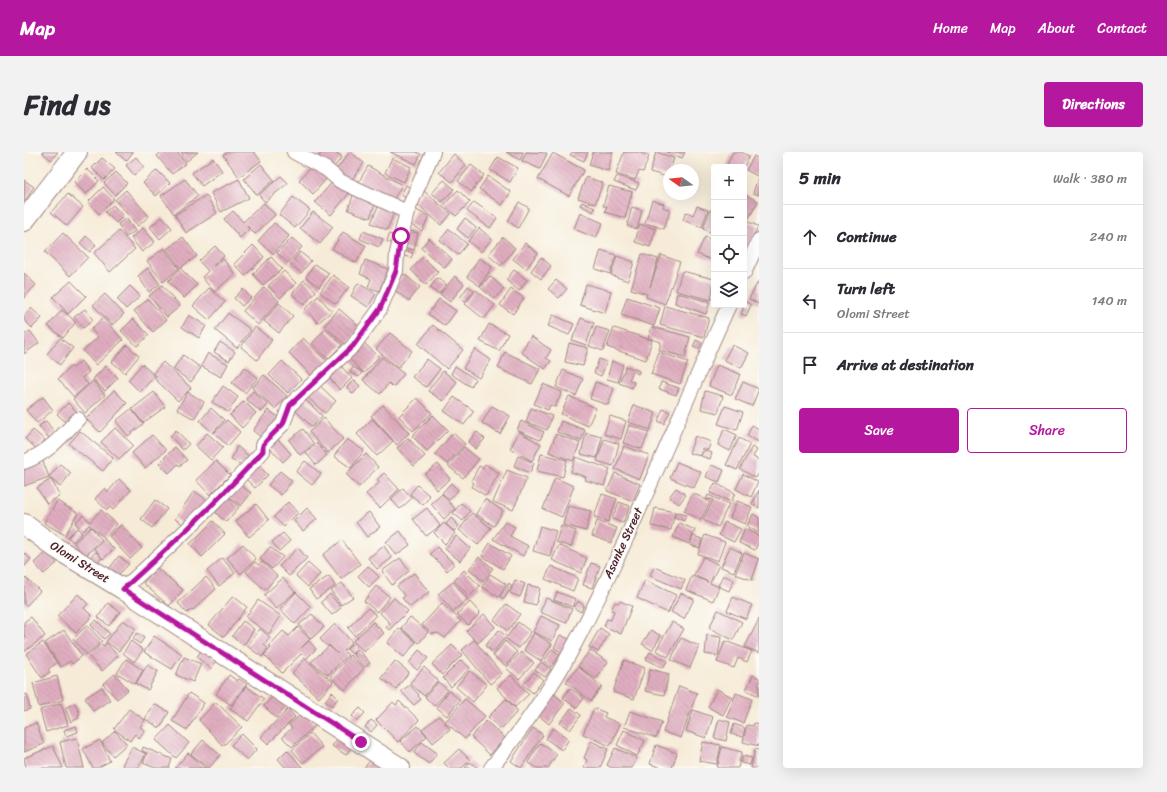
<!DOCTYPE html>
<html lang="en">
<head>
<meta charset="utf-8">
<style>
	:root { --surface:#fff; --page:#f2f2f3; --text:#2b2b33; --muted:#7c7c81; --line:#e1e1e2; --accent:#b5179e }
	body { margin:0; font-family:Sriracha,sans-serif; background:var(--page); color:var(--text) }
	.controls { position:absolute; right:12px; top:12px; display:grid; overflow:hidden; border-radius:4px; box-shadow:0 4px 16px #0002 }
	.controls button { width:36px; height:36px; display:grid; place-items:center; padding:0; border:0; border-bottom:1px solid var(--line); background:var(--surface); color:var(--text); font:20px sans-serif }
	.compass { position:absolute; left:639px; top:12px; width:36px; height:36px; border-radius:50%; background:var(--surface); box-shadow:0 4px 16px #0002; rotate:285deg }
	.stop { position:absolute; width:12px; height:12px; margin:-9px; border:3px solid #b5179e; border-radius:50%; background:#fff }
	.stop.end { background:#b5179e; border-color:#fff; box-shadow:0 1px 4px #0008 }
	.list { margin:0; padding:0; list-style:none }
	h2 { display:flex; justify-content:space-between; align-items:center; height:52px; margin:0; padding:0 16px; font-size:17px }
	h2 small { font-size:13px; font-weight:400; color:var(--muted) }
	.list li { display:grid; grid-template-columns:26px 1fr auto; gap:12px; align-items:center; box-sizing:border-box; height:64px; padding:0 16px; border-top:1px solid var(--line) }
	.list b { display:block; font-size:15px; white-space:nowrap }
	.list p { margin:0; font-size:13px; white-space:nowrap; color:var(--muted) }
	.list em { font-size:13px; font-style:normal; color:var(--muted) }
	.actions { display:flex; gap:8px; padding:12px 16px }
	.actions a { flex:1; padding:9px 0; border:1px solid var(--accent); border-radius:4px; text-align:center; font-size:14px; color:var(--accent) }
	.actions .main { background:var(--accent); color:#fff }
	.icon { flex:none; width:22px; height:22px; fill:none; stroke:currentColor; stroke-width:2; stroke-linecap:round; stroke-linejoin:round }
	.map { position:relative; flex:none; width:735px; height:616px; overflow:hidden; border-radius:4px }
	header { display:flex; align-items:center; gap:24px; box-sizing:border-box; height:56px; padding:0 20px; background:var(--accent); color:#fff }
	header strong { font-size:19px }
	nav { display:flex; gap:22px; margin-inline-start:auto; font-size:14px }
	.intro { display:flex; align-items:center; justify-content:space-between; box-sizing:border-box; height:96px; padding:0 24px }
	h1 { margin:0; font-size:28px }
	.button { padding:10px 18px; border-radius:4px; background:var(--accent); color:#fff; font-size:14px; font-weight:700 }
	main { display:flex; gap:24px; padding:0 24px }
	aside { flex:1; background:var(--surface); border-radius:4px; box-shadow:0 4px 16px #0002 }
	.map>svg:first-child { display:block }
	.building { fill:url(#building-back-hatch) }
	.lines { fill:none; stroke-linecap:round; stroke-linejoin:round }
	.minor-casing { stroke:#a08581; stroke-width:16 }
	.secondary-casing { stroke:#a08581; stroke-width:22 }
	.minor { stroke:#fff; stroke-width:14 }
	.secondary { stroke:#fff; stroke-width:20 }
	.route { stroke:#b5179e; stroke-width:5 }
	.labels { text-anchor:middle; dominant-baseline:central; stroke-width:3; stroke-linejoin:round; paint-order:stroke }
	.street-label { font-size:12px; fill:#4a1f2b; stroke:#fdfcf7 }
</style>
</head>
<body>
<header>
<strong>Map</strong>
<nav><a>Home</a><a>Map</a><a>About</a><a>Contact</a></nav>
</header>
<div class="intro"><h1>Find us</h1><a class="button">Directions</a></div>
<main>
<div class="map">
<svg width="735" height="616" viewBox="0 0 735 616">
	<defs>
		<pattern id="building-back-hatch" width="6" height="6" patternUnits="userSpaceOnUse"><rect width="6" height="6" fill="#dfadbf"/><path d="M-1 5l2 2M0 0l6 6M5-1l2 2" fill="none" stroke="#c194a4"/></pattern>
	</defs>
	<rect width="100%" height="100%" fill="#fdfcf7"/>
	<filter id="ink" filterUnits="userSpaceOnUse"><feTurbulence type="fractalNoise" baseFrequency=".025" numOctaves="2"/><feDisplacementMap in="SourceGraphic" scale="8" xChannelSelector="R" yChannelSelector="G"/><feConvolveMatrix kernelMatrix="1 2 1 2 8 2 1 2 1" color-interpolation-filters="sRGB"/></filter>
	<filter id="wash" filterUnits="userSpaceOnUse"><feTurbulence type="fractalNoise" baseFrequency=".012" numOctaves="4" result="noise"/><feDisplacementMap in="SourceGraphic" scale="16" xChannelSelector="R" yChannelSelector="G"/><feGaussianBlur stdDeviation="0.9" result="paint"/><feColorMatrix in="noise" values="0 0 0 0 0 0 0 0 0 0 0 0 0 0 0 0 0 1.4 0 .05"/><feComposite in="paint" operator="in"/></filter>
	<g filter="url(#wash)">
		<rect width="100%" height="100%" fill="#f6ebd7"/>
		<g id="blocks">
			<path class="building" d="M18 0H34L27 8Z
				M92 0H109L102 9Z
				M137 0H153L162 11 148 22 133 4Z
				M157 0H174L163 9Z
				M203 0H230L237 9 215 25 199 3Z
				M298 0H311L318 5 308 18 293 7Z
				M326 0 340 11 326 30 311 19Z
				M366 0H392L397 2 392 12Z
				M482 0H499L496 8Z
				M502 0 523 1 516 17 498 9Z
				M548 0H564L560 9 546 3Z
				M569 0H589L584 19 565 13Z
				M600 0H614L625 4 619 20 615 19 611 28 592 22Z
				M632 0 650 6 644 25 626 20Z
				M643 0H661L658 6Z
				M709 0H717L725 4 720 15H702Z
				M529 1 560 18 545 44 514 27Z
				M430 2 442 13 428 30 415 20Z
				M730 4 735 7V25L722 18Z
				M112 5 120 15 110 23 102 13Z
				M474 5 494 16 486 30 466 18Z
				M78 6 91 17 80 28 68 16Z
				M189 6 198 19 178 34 168 21Z
				M368 6 387 15 380 30 361 21Z
				M237 12 250 28 233 43 220 27Z
				M289 13 303 26 289 42 275 28Z
				M447 13 460 23 447 40 434 29Z
				M344 14 378 33 368 50 334 31Z
				M63 17 75 29 62 42 50 30Z
				M133 18 146 31 132 44 119 31Z
				M92 20 103 31 91 43 80 31Z
				M257 24 264 31 241 50 235 43Z
				M464 24 487 40 478 53 455 37Z
				M593 24 615 31 612 38 590 30Z
				M562 25 579 31 571 52 554 46Z
				M161 27 174 44 150 62 137 44Z
				M215 27 225 46 197 60 187 41Z
				M311 27 327 39 307 63 291 50Z
				M0 28 10 35 0 50Z
				M420 28 430 37 418 50 408 41Z
				M733 28 735 29V43L729 41Z
				M382 33 390 38 385 47 377 43Z
				M585 34 608 40 601 66 581 60 583 54H579Z
				M79 35 90 47 75 62 64 50Z
				M102 38 125 64 114 74 91 48Z
				M434 38 446 50 432 64 420 53Z
				M400 39 427 62 417 73 391 50Z
				M330 41 352 49 346 66 324 58Z
				M44 42 59 55 43 74 27 60Z
				M720 42 734 49 725 66 720 64Z
				M182 43 193 61 162 81 151 63Z
				M269 45 286 58 271 76 255 63Z
				M628 48 640 52 639 55 646 58 640 77 621 71Z
				M450 50 473 66 466 76 443 59Z
				M495 50 505 56 494 76 484 69Z
				M558 50 571 56 569 60 556 53Z
				M240 51 251 63 231 82 222 73 225 77 216 86 200 67 209 59 219 70Z
				M355 52 371 58 363 78 347 71Z
				M89 53 99 64 92 71 81 60Z
				M673 54 684 58 678 75 659 68 662 60 669 63Z
				M608 55 618 58 613 77 603 74Z
				M392 58 405 64 398 79 385 72Z
				M686 58 690 59V81L679 77Z
				M289 60 309 75 296 92 276 76Z
				M556 61 579 71 572 86 550 77Z
				M138 65 148 76 136 87 126 75Z
				M102 66 111 79 102 85 94 72Z
				M441 66 452 76 444 86 433 77Z
				M720 68 734 74 723 98 720 97Z
				M250 71 265 84 250 102 234 89Z
				M616 72 632 77 626 95 611 90Z
				M119 76 131 90 118 100 107 86Z
				M455 76 468 87 457 100 444 89Z
				M425 77 443 92 434 103 416 88Z
				M381 78 394 81 390 98 377 95Z
				M95 79 111 97 86 120 70 101Z
				M339 79 359 87 355 95 336 87Z
				M319 80 342 94 332 111 308 97Z
				M39 81 64 105 46 124 21 100Z
				M365 82 373 84 371 92 363 90Z
				M62 84 72 93 66 100 56 91Z
				M159 85 173 104 156 116 143 97Z
				M479 85 491 96 477 114 464 103Z
				M681 85 690 89V109L673 102Z
				M268 86 278 95 264 111 253 101Z
				M405 86 428 107 421 116 397 96Z
				M501 91 514 101 502 117 489 107Z
				M229 93 240 105 221 124 210 112Z
				M191 94 200 104 189 114 199 107 211 122 190 140 178 125 184 119 175 109Z
				M140 96 155 117 139 130 123 109Z
				M376 97 389 101 387 106 374 102Z
				M577 98 592 103 586 122 571 117Z
				M276 100 287 109 277 121 266 112Z
				M618 102 634 107 626 135 637 103 656 110 641 152 622 145 623 142 607 137Z
				M593 104 610 110 604 129 587 123Z
				M247 105 258 117 239 133 229 122Z
				M399 105 414 120 402 133 387 118Z
				M517 105 527 114 517 127 507 119Z
				M455 106 468 115 456 134 443 125Z
				M341 108 364 117 355 139 344 135 347 127 336 122Z
				M291 112 305 121 295 135 282 125Z
				M124 116 136 132 125 140 114 124Z
				M157 117 173 133 160 146 144 129Z
				M490 118 503 128 495 139 482 128Z
				M260 119 272 131 256 146 244 134Z
				M658 119 690 127 687 148 652 139Z
				M0 121 12 133 0 146Z
				M380 122 396 135 385 149 369 137Z
				M309 123 325 135 312 152 296 140Z
				M431 124 440 132 426 150 416 142Z
				M466 124 480 137 470 147 456 135Z
				M413 126 422 132 415 142 406 136Z
				M280 128 292 139 280 153 268 142Z
				M532 128 543 137 535 146 524 137Z
				M735 128V152L725 147Z
				M47 129 62 144 44 162 29 145Z
				M334 131 352 142 344 155 327 144Z
				M562 132 587 139 581 161 556 153Z
				M138 133 156 154 143 165 125 144Z
				M106 134 116 144 102 157 93 147Z
				M444 134 450 138 441 150 436 146Z
				M240 135 255 149 234 173 219 159Z
				M185 136 201 150 185 168 169 154Z
				M219 137 227 146 218 154 210 146Z
				M487 137 500 146 489 162 476 153Z
				M452 138 471 153 460 167 441 152Z
				M653 141 686 150 682 162 651 151Z
				M81 142 100 162 88 173 69 153Z
				M294 144 308 159 294 171 281 157Z
				M603 145 636 156 630 174 597 163Z
				M124 147 142 168 129 180 110 159Z
				M415 147 432 159 421 174 404 162Z
				M722 150 727 153 722 164 717 162Z
				M255 151 269 164 255 181 240 169Z
				M641 154 685 166 680 185 636 173Z
				M7 156 18 166 8 176 0 168V164Z
				M61 157 69 168 59 176 50 165Z
				M315 157 337 176 322 193 300 174Z
				M38 158 52 170 39 186 24 174Z
				M204 161 227 178 213 196 191 178Z
				M165 163 182 174 175 186 158 175Z
				M529 163 550 172 545 183 524 174Z
				M79 166 99 188 72 213 59 199 74 185 67 177Z
				M557 166 570 171 562 193 548 188Z
				M109 167 125 183 113 194 97 179Z
				M465 172 484 182 475 199 456 189Z
				M409 173 439 198 423 217 394 192Z
				M231 175 248 188 233 208 217 195Z
				M572 175 586 179 579 199 565 194Z
				M628 175 666 185 661 205 635 198 637 190 624 186Z
				M590 176 628 188 622 208 583 195Z
				M301 177 318 193 304 207 288 192Z
				M6 179 15 191 0 202V183Z
				M366 181 388 199 374 216 352 197Z
				M507 184 527 198 522 206 527 209 521 217 497 200Z
				M36 186 49 196 36 213 23 202Z
				M279 186 304 210 289 225 265 201Z
				M672 188 678 191 675 197 669 195Z
				M338 189 355 205 340 221 323 205Z
				M196 190 211 200 205 209 190 200Z
				M545 191 564 196 559 214 541 210Z
				M103 193 115 204 101 221 88 210Z
				M708 193 725 201 717 216 700 208Z
				M451 197 467 208 455 226 439 216Z
				M481 200 516 217 508 232 474 216Z
				M635 200 664 210 656 232 627 222Z
				M184 201 204 212 197 225 177 214Z
				M159 203 177 216 167 230 149 217Z
				M358 205 380 222 369 235 365 231 356 242 339 228Z
				M403 207 416 217 402 235 388 225Z
				M575 207 583 210 577 224 570 221Z
				M57 209 65 220 58 226 64 232 50 245 34 227 47 214 49 216Z
				M258 209 277 227 264 241 245 223Z
				M588 209 599 213 594 230 583 227Z
				M139 210 167 236 154 249 131 227 133 224 129 221Z
				M314 211 328 226 316 238 302 222Z
				M118 212 131 224 116 240 104 228Z
				M693 213 716 222 708 243 685 234Z
				M82 214 94 226 81 239 69 227Z
				M431 214 451 227 447 235 427 222Z
				M602 214 615 219 614 222 609 219 605 228 610 230 608 236 595 231Z
				M221 215 234 226 221 241 208 231Z
				M329 215 338 220 335 225 326 221Z
				M539 218 559 227 552 244 532 235Z
				M419 219 433 230 419 249 404 239Z
				M240 223 263 244 251 257 228 236Z
				M330 228 336 234 329 242 323 235Z
				M69 229 81 243 61 261 49 247Z
				M571 230 590 236 584 253 566 247Z
				M637 230 655 236 652 243 635 237Z
				M719 230 735 237 728 254 711 247Z
				M294 232 312 249 301 261 283 245Z
				M519 232 538 240 531 255 526 253 524 258 510 252Z
				M199 234 214 245 204 260 188 250Z
				M90 238 103 251 76 280 62 267Z
				M229 239 244 253 237 260 222 247Z
				M681 239 699 244 694 261 677 257Z
				M130 240 141 255 119 271 108 257Z
				M164 240 180 250 170 267 153 257Z
				M545 244 572 256 564 274 537 262Z
				M19 245 29 258 13 271 2 258Z
				M279 245 298 264 288 275 268 255Z
				M430 245 450 259 440 273 420 259Z
				M393 246 408 261 389 279 375 264Z
				M220 249 232 261 218 276 206 263Z
				M44 251 54 261 44 272 33 262Z
				M359 253 385 281 373 293 347 264Z
				M610 253 632 261 626 278 604 270Z
				M468 254 486 264 476 282 458 271Z
				M701 254 719 260 713 278 694 272Z
				M187 256 200 268 189 281 176 269Z
				M507 256 528 264 523 278 502 270Z
				M107 257 119 272 104 284 92 269Z
				M639 257 646 260 640 272 634 269Z
				M244 258 257 267 241 288 229 279Z
				M409 263 424 278 403 299 388 284Z
				M586 264 602 269 597 287 580 282Z
				M300 266 319 287 304 301 285 280Z
				M348 267 369 289 353 304 333 282Z
				M203 268 216 280 204 294 190 281Z
				M22 269 31 281 25 286 15 274Z
				M497 269 520 280 516 288 493 278Z
				M537 269 561 278 557 289 533 280Z
				M605 273 625 280 618 297 599 291Z
				M728 273 735 277V290L723 284Z
				M91 276 109 293 95 307 77 290Z
				M279 277 290 292 276 303 265 288Z
				M700 277 713 283 706 299 694 293Z
				M9 278 21 288 13 297 1 287Z
				M152 278 165 292 159 298 146 284Z
				M56 279 89 306 79 319 45 292Z
				M453 280 461 287 451 297 444 290Z
				M495 280 517 292 508 309 486 297Z
				M183 281 199 295 187 308 172 294Z
				M429 281 441 292 423 312 411 302Z
				M562 281 578 285 573 306 557 302Z
				M532 282 556 291 549 309 525 300Z
				M128 283 142 298 121 316 108 301Z
				M671 284 687 290 684 298 678 296 676 304 665 301Z
				M252 285 267 302 259 310 243 293Z
				M384 286 401 304 390 314 373 296Z
				M715 286 726 292 713 318 702 313Z
				M323 287 340 299 327 316 310 304Z
				M580 287 595 292 589 314 573 309Z
				M293 291 303 303 292 313 282 301Z
				M213 294 229 308 223 315 207 308Z
				M600 294 625 303 616 327 591 317Z
				M151 295 163 308 156 314 154 312 145 321 135 311Z
				M440 295 455 307 439 326 424 314Z
				M728 295 733 298 729 305 735 308V321L732 326 716 317Z
				M680 298 688 301 686 307 677 304Z
				M342 302 354 315 335 335 322 322Z
				M517 302 543 308 539 325 513 319Z
				M494 304 510 311 506 321 490 314Z
				M552 305 586 317 580 334 561 328 562 325 547 320Z
				M18 307 25 325 0 334V314Z
				M192 309 206 323 186 343 172 328Z
				M281 309 297 322 288 333 272 320Z
				M653 310 677 320 670 336 646 326Z
				M232 311 244 323 231 336 219 324Z
				M36 312 47 321 36 335 25 325Z
				M414 312 426 327 413 338 401 322Z
				M461 312 475 321 462 344 448 335 450 331 447 329 455 314 459 316Z
				M687 313 700 318 695 330 682 325Z
				M483 318 503 326 489 358 469 350Z
				M256 319 268 329 257 343 244 333Z
				M360 321 375 337 356 356 342 342 356 330 353 328Z
				M591 321 616 332 609 349 583 339Z
				M719 322 734 330 727 345 712 337Z
				M531 326 550 334 538 365 519 357Z
				M27 327 36 344 23 352 13 336Z
				M95 327 107 338 89 358 86 355 83 358 71 347 81 336 84 340Z
				M214 331 227 341 217 354 204 344Z
				M427 331 434 338 425 348 418 341Z
				M691 331 711 341 707 350 686 341Z
				M393 333 406 344 399 353 386 342Z
				M379 336 388 346 376 357 367 347Z
				M652 336 662 343 655 352 645 345Z
				M735 338V356L728 352Z
				M170 339 183 348 164 375 151 367Z
				M669 341 686 350 677 368 660 359Z
				M418 342 431 357 420 367 407 352Z
				M578 342 593 347 584 370 570 365Z
				M684 343 705 352 694 375 679 368 689 348 682 347Z
				M205 346 215 355 202 370 192 361Z
				M461 347 479 359 470 374 452 362Z
				M131 348 143 357 128 376 117 367Z
				M33 349 54 361 41 383 20 371Z
				M713 349 728 355 721 372 706 366Z
				M264 350 274 361 260 375 250 365Z
				M595 350 606 354 599 371 588 367Z
				M437 351 446 359 439 369 429 361Z
				M232 352 245 368 225 385 212 369Z
				M544 354 567 359 562 379 539 373Z
				M283 356 293 367 279 379 270 369Z
				M403 356 416 374 402 384 389 367Z
				M631 356 651 360 647 378 627 374Z
				M77 358 93 372 81 386 65 373 59 379 51 371 59 363 66 370Z
				M345 360 356 375 343 385 332 370Z
				M652 360 662 363 660 369 650 365Z
				M448 361 467 376 454 393 435 378Z
				M729 362 735 366V381L723 374Z
				M427 366 435 374 430 379 422 372Z
				M189 369 201 382 178 405 166 392Z
				M573 369 593 376 587 391 568 384Z
				M481 370 491 375 486 384 504 394 499 404 469 387Z
				M701 370 717 377 710 390 695 383Z
				M420 371 431 381 421 392 410 381Z
				M655 371 671 378 665 392 649 385Z
				M97 373 118 396 106 407 85 384Z
				M516 374 532 379 526 404 509 399Z
				M537 374 552 379 547 395 532 390Z
				M67 375 78 388 61 404 50 391Z
				M53 376 58 381 49 390 44 385Z
				M721 377 735 384V389L731 398 715 391Z
				M376 379 386 393 372 403 362 390Z
				M259 381 266 389 255 399 248 390Z
				M681 383 701 390 694 409 674 402Z
				M432 384 446 396 436 409 421 397Z
				M669 384 678 387 676 396 666 393Z
				M80 387 90 397 79 407 70 396Z
				M318 388 336 412 317 427 299 403Z
				M466 391 487 404 479 417 458 404Z
				M219 392 232 407 217 422 203 406Z
				M535 393 563 406 557 421 528 408Z
				M360 394 368 406 353 417 344 406Z
				M246 395 259 405 248 417 236 407Z
				M413 395 430 412 423 419 406 402Z
				M706 395 718 401 710 420 697 415Z
				M274 396 283 406 265 424 255 414Z
				M23 399 33 411 20 422 10 411Z
				M72 400 78 406 72 411 66 405Z
				M0 401 7 407 0 415Z
				M720 401 735 407 728 428 711 422Z
				M95 404 105 412 92 425 84 418Z
				M455 405 469 416 459 429 445 417Z
				M679 405 695 413 686 431 695 435 689 449 662 438 668 424 684 430 670 423Z
				M198 406 211 421 195 434 183 419Z
				M376 406 385 419 368 433 358 419Z
				M231 410 235 413 238 410 253 424 241 438 222 420Z
				M284 411 296 422 284 435 272 424Z
				M567 411 576 414 568 436 559 433Z
				M344 414 355 425 345 435 334 424Z
				M527 414 554 426 549 439 521 427Z
				M630 415 661 428 657 437 626 424Z
				M133 416 159 438 145 454 119 431Z
				M440 418 456 434 446 444 430 429Z
				M390 421 405 440 386 455 378 446 381 444 373 434Z
				M466 422 482 432 475 445 458 435Z
				M699 423 710 428 705 439 694 434Z
				M305 424 311 434 292 447 285 437Z
				M182 425 192 437 169 458 168 457 163 461 154 451Z
				M2 426 16 439 2 454 0 452V428Z
				M259 426 271 440 252 457 240 443Z
				M491 428 501 432 496 445 486 441Z
				M621 428 652 443 644 461 613 446Z
				M429 430 444 447 429 459 414 442Z
				M318 431 329 445 317 453 307 439Z
				M485 431 488 434 480 447 476 445Z
				M504 433 516 436 512 453 500 450Z
				M352 434 366 445 353 460 340 449Z
				M272 440 287 455 271 472 256 457Z
				M533 440 552 447 549 455 530 448Z
				M657 441 670 447 660 467 647 460Z
				M54 442 64 452 60 456 68 464 52 481 33 464Z
				M306 442 317 456 308 463 297 450Z
				M209 444 223 455 200 485 185 473Z
				M709 445 728 453 722 467 703 459Z
				M370 446 384 459 365 478 362 475 366 471 356 461Z
				M522 446 548 457 542 471 516 460Z
				M234 448 257 464 245 482 222 465Z
				M554 449 560 453 557 460 550 456Z
				M596 449 608 454 597 482 580 474 583 467 587 468 590 459 587 458 591 450 595 451Z
				M446 450 456 461 444 473 433 462Z
				M84 451 96 460 85 474 74 465Z
				M418 451 437 469 421 486 414 481 408 482 398 473Z
				M482 452 496 462 484 479 470 468Z
				M344 456 352 463 331 484 324 476Z
				M694 458 718 470 709 488 685 476Z
				M288 462 300 475 287 487 275 473Z
				M460 462 471 475 454 491 442 479Z
				M517 464 536 473 528 489 509 480Z
				M7 465 21 484 0 500V488L3 486 0 483V470Z
				M386 465 404 480 395 491 377 476Z
				M735 467V501L721 495Z
				M72 468 86 482 80 487 67 473Z
				M99 468 112 477 95 499 82 490Z
				M219 469 230 477 220 493 208 484Z
				M349 470 360 481 340 500 329 489Z
				M494 470 507 480 495 496 481 486 469 500 461 494 475 478 483 485Z
				M648 470 660 477 644 505 632 498Z
				M311 472 328 490 320 499 324 503 304 523 287 510 305 494 314 502 305 493 303 494 296 487Z
				M63 473 78 489 63 503 49 487Z
				M274 475 286 487 277 496 285 489 292 497 282 507 277 502 258 521 240 503 247 496 245 494 259 479 265 484Z
				M375 476 392 490 380 505 363 491Z
				M576 476 585 482 574 500 565 495Z
				M236 477 246 485 240 493 244 496 238 505 223 494Z
				M40 478 58 504 48 512 46 509 37 515 21 491Z
				M627 478 637 484 628 498 618 492Z
				M113 481 120 486 116 492 109 487Z
				M510 481 528 492 517 509 500 498Z
				M536 483 545 487 539 501 530 496Z
				M683 483 697 485 694 504 681 502Z
				M130 484 158 502 148 517 120 500Z
				M657 486 675 494 666 516 647 508Z
				M450 488 478 522 466 532 438 498Z
				M107 489 119 498 110 510 99 501Z
				M481 489 493 500 482 514 469 504Z
				M701 489 728 499 723 510 714 506 710 516 693 510Z
				M19 490 33 511 24 517 26 520 18 526 2 502Z
				M82 491 94 504 78 519 64 504 77 492 80 494Z
				M329 491 333 496 328 502 323 497Z
				M428 493 438 503 418 523 408 512Z
				M178 497 193 508 187 517 173 505Z
				M334 497 346 511 341 515 329 502Z
				M528 497 536 503 527 515 520 509Z
				M395 498 404 506 393 518 385 511Z
				M566 498 584 510 572 527 554 514Z
				M497 500 510 511 495 527 482 516Z
				M626 500 643 509 639 516 622 507Z
				M326 503 340 516 321 538 306 525Z
				M160 505 177 512 169 530 152 523Z
				M102 507 119 518 111 532 93 521Z
				M281 507 309 530 295 546 268 521Z
				M437 508 446 516 427 535 419 526Z
				M600 508 621 516 610 547 589 540Z
				M371 509 385 520 372 537 357 526Z
				M517 510 527 517 521 525 511 518Z
				M123 513 134 519 124 538 112 532Z
				M400 515 414 528 400 544 386 531Z
				M554 515 578 534 567 549 542 530Z
				M626 517 645 522 640 543 621 539Z
				M446 519 463 533 449 550 432 535Z
				M510 520 519 528 509 541 499 533Z
				M91 522 104 538 93 547 79 532Z
				M205 523 213 529 215 527 223 532 207 553 192 542Z
				M487 523 505 542 491 555 473 536Z
				M729 523 735 526V544L722 538Z
				M33 524 39 548 15 555 9 531Z
				M414 530 424 538 410 554 401 545Z
				M386 533 395 543 394 544 397 547 390 553 377 539Z
				M222 534 240 547 224 569 206 557Z
				M655 534 673 541 657 586 639 580Z
				M78 535 86 548 69 559 61 546Z
				M546 536 560 546 553 556 539 546Z
				M693 537 708 545 699 563 684 555Z
				M425 539 436 548 423 564 412 555Z
				M308 540 314 546 308 554 301 549Z
				M165 541 180 551 163 578 148 569Z
				M712 541 728 547 719 571 703 565Z
				M3 542 6 557 0 559V543Z
				M251 542 263 554 252 566 240 554Z
				M530 542 541 551 525 572 514 563Z
				M441 547 461 564 441 587 421 570Z
				M482 547 494 559 477 577 464 565Z
				M375 549 395 568 374 590 352 568 369 550 372 553Z
				M192 550 218 575 199 594 175 568Z
				M37 551 44 573 22 580 16 558Z
				M51 551 56 562 53 563 55 566 47 570 41 556Z
				M130 552 145 560 136 576 121 567Z
				M336 556 341 561 333 569 328 564Z
				M547 556 557 563 546 578 536 571Z
				M570 556 582 561 580 565 596 572 586 594 559 582Z
				M105 557 121 568 116 575 121 578 115 586 111 582 106 589 90 577Z
				M264 557 271 565 244 592 237 585Z
				M669 558 689 565 682 586 662 579Z
				M606 559 638 570 632 586 600 575Z
				M279 560 292 573 268 595 258 585 268 576 265 573Z
				M415 564 426 577 409 591 398 577Z
				M695 567 706 570 702 589 690 586Z
				M347 568 353 573 347 580 341 575Z
				M462 569 481 586 466 603 447 585Z
				M12 571 20 592 0 600V576Z
				M730 571 735 572V594L719 590 723 573 729 574Z
				M710 572 721 576 719 585 707 582Z
				M146 573 165 591 152 606 132 588Z
				M52 574 54 580 42 584 40 578Z
				M394 574 403 584 386 600 376 589Z
				M509 576 519 583 497 616 487 609Z
				M529 576 545 587 538 598 522 587Z
				M600 578 621 589 613 604 593 593Z
				M91 579 103 592 89 604 78 591Z
				M286 581 298 595 279 611 268 598Z
				M218 582 233 597 223 608 207 593Z
				M53 586 60 616H42L36 590Z
				M314 586 327 596 322 603 308 594Z
				M76 588 86 609 73 616H69L59 597Z
				M179 588 196 603 185 616 167 602Z
				M567 589 584 597 576 616H560L563 608 560 606Z
				M398 590 413 601 405 612 390 601Z
				M679 590 697 593 693 612 675 609Z
				M516 591 533 602 524 616H513L504 610Z
				M632 593 653 601 648 616H638L626 612Z
				M29 594 39 616H2L0 606Z
				M108 595 122 602 114 616H103L98 613Z
				M119 595 148 607 145 616H131L119 611 123 601 118 599Z
				M698 595 718 600 714 616H693Z
				M591 596 613 606 608 616H588L583 613Z
				M435 597 446 608 438 616H425L420 611Z
				M731 597 735 598V616H727Z
				M263 598 279 616H262L254 607Z
				M164 601 182 616H151Z
				M719 604 728 606 726 613 717 611Z
				M348 606 357 614 355 616H340Z
				M446 610 454 616H441Z"/>
		</g>
	</g>
	<g filter="url(#ink)">
		<use href="#blocks" fill-opacity="0" stroke="#a08581" stroke-width="1"/>
		<g class="lines">
			<defs>
				<path id="minor" d="M270 0 302 17 316 29 383 60
					M720 121 735 88
					M0 310C24 301 37 285 54 267
					M99 437C148 393 195 348 239 299V293L243 288 259 272 266 253 329 194 356 157 372 119 373 101 383 60 409 0
					M467 616C496 580 525 540 547 499 607 387 652 268 705 153"/>
				<path id="secondary" d="M0 69 53 0
					M0 372 32 396 99 437 376 616"/>
			</defs>
			<use href="#minor" class="minor-casing"/>
			<use href="#secondary" class="secondary-casing"/>
			<use href="#minor" class="minor"/>
			<use href="#secondary" class="secondary"/>
		</g>
	</g>
	<g class="lines" filter="url(#ink)">
		<path class="route" d="M337 590 99 437C148 393 195 348 239 299V293L243 288 259 272 266 253 329 194 356 157 372 119 377 84"/>
	</g>
	<g class="labels">
		<g class="street-label">
			<text transform="translate(599 391) rotate(-65)">Asanke Street</text>
			<text transform="translate(56 410) rotate(32)">Olomi Street</text>
		</g>
	</g>
</svg>
<div class="controls">
<button>+</button>
<button>−</button>
<button><svg class="icon" aria-label="locate" viewBox="0 0 24 24"><circle cx="12" cy="12" r="6"/><path d="M12 2v4M12 18v4M2 12h4M18 12h4"/></svg></button>
<button><svg class="icon" aria-label="layers" viewBox="0 0 24 24"><path d="M12 4l9 5-9 5-9-5zM3 14l9 5 9-5"/></svg></button>
</div>
<svg class="compass" viewBox="-18 -18 36 36"><path d="M0-13l5 13h-10z" fill="#e53935"/><path d="M0 13l5-13h-10z" fill="#7c7c81"/></svg>
<div class="stop" style="left:377px;top:84px"></div>
<div class="stop end" style="left:337px;top:590px"></div>
</div>
<aside>
<h2>5 min<small>Walk · 380 m</small></h2>
<ul class="list">
<li><svg class="icon" aria-label="ahead" viewBox="0 0 24 24"><path d="M12 20V5M6 11l6-6 6 6"/></svg><div><b>Continue</b></div><em>240 m</em></li>
<li><svg class="icon" aria-label="left" viewBox="0 0 24 24"><path d="M17 20v-9H6M10 6l-5 5 5 5"/></svg><div><b>Turn left</b><p>Olomi Street</p></div><em>140 m</em></li>
<li><svg class="icon" aria-label="arrive" viewBox="0 0 24 24"><path d="M6 21V4h12l-3 4 3 4H6"/></svg><div><b>Arrive at destination</b></div></li>
</ul>
<div class="actions"><a class="main">Save</a><a>Share</a></div>
</aside>
</main>
</body>
</html>
